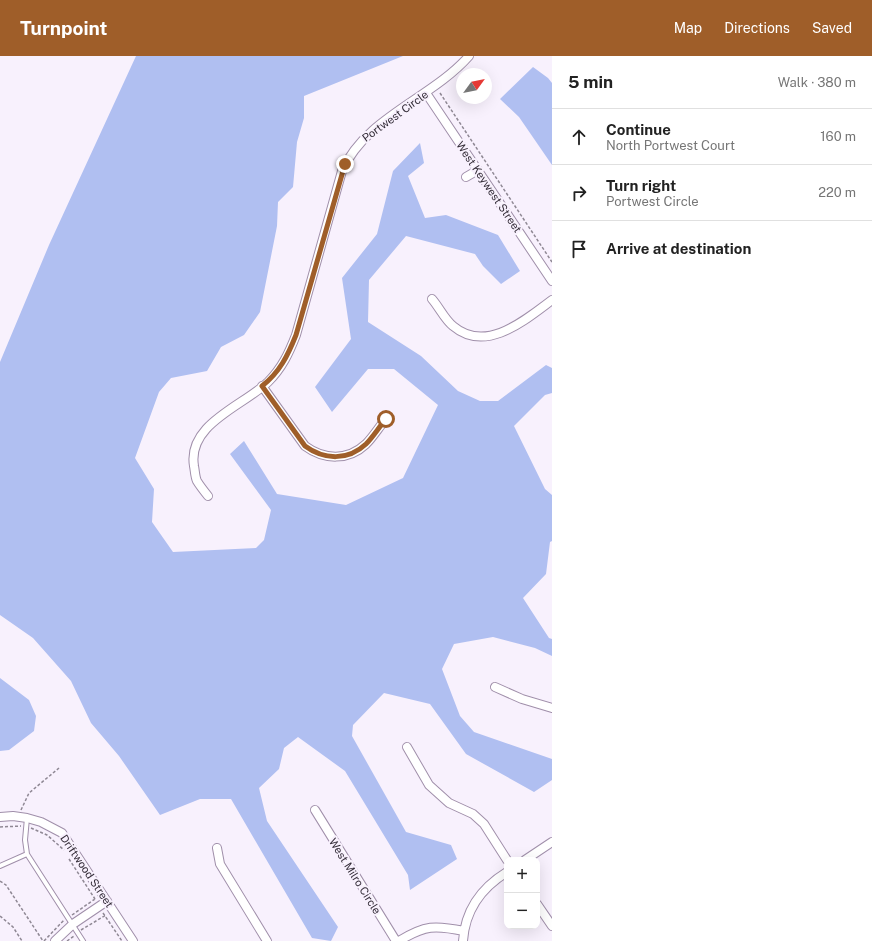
<!DOCTYPE html>
<html lang="en">
<head>
<meta charset="utf-8">
<style>
	:root { --surface:#fff; --page:#f6f6f6; --text:#222; --muted:#767676; --line:#e0e0e0; --accent:#9f5e29 }
	body { margin:0; font-family:"Public Sans",sans-serif; background:var(--page); color:var(--text) }
	.controls { position:absolute; right:12px; bottom:12px; display:grid; overflow:hidden; border-radius:8px; box-shadow:0 4px 16px #0002 }
	.controls button { width:36px; height:36px; display:grid; place-items:center; padding:0; border:0; border-bottom:1px solid var(--line); background:var(--surface); color:var(--text); font:20px sans-serif }
	.compass { position:absolute; left:456px; top:12px; width:36px; height:36px; border-radius:50%; background:var(--surface); box-shadow:0 4px 16px #0002; rotate:57deg }
	.stop { position:absolute; width:12px; height:12px; margin:-9px; border:3px solid #9f5e29; border-radius:50%; background:#fff }
	.stop.end { background:#9f5e29; border-color:#fff; box-shadow:0 1px 4px #0008 }
	.list { margin:0; padding:0; list-style:none }
	h2 { display:flex; justify-content:space-between; align-items:center; height:52px; margin:0; padding:0 16px; font-size:17px }
	h2 small { font-size:13px; font-weight:400; color:var(--muted) }
	.list li { display:grid; grid-template-columns:26px 1fr auto; gap:12px; align-items:center; box-sizing:border-box; height:56px; padding:0 16px; border-top:1px solid var(--line) }
	.list b { display:block; font-size:15px; white-space:nowrap }
	.list p { margin:0; font-size:13px; white-space:nowrap; color:var(--muted) }
	.list em { font-size:13px; font-style:normal; color:var(--muted) }
	.icon { flex:none; width:22px; height:22px; fill:none; stroke:currentColor; stroke-width:2; stroke-linecap:round; stroke-linejoin:round }
	.map { position:relative; flex:none; width:552px; height:885px; overflow:hidden }
	header { display:flex; align-items:center; gap:24px; box-sizing:border-box; height:56px; padding:0 20px; background:var(--accent); color:#fff }
	header strong { font-size:19px }
	nav { display:flex; gap:22px; margin-inline-start:auto; font-size:14px }
	main { display:flex }
	aside { flex:1; background:var(--surface) }
	.map>svg:first-child { display:block }
	.water { fill:#b0bff1 }
	.lines { fill:none; stroke-linecap:round; stroke-linejoin:round }
	.lane-casing { stroke:#a08faa; stroke-width:6 }
	.street-casing { stroke:#a08faa; stroke-width:10 }
	.path { stroke:#8f8894; stroke-width:1.5; stroke-dasharray:3 2; stroke-linecap:butt }
	.lane { stroke:#fff; stroke-width:4 }
	.street { stroke:#fff; stroke-width:8 }
	.route { stroke:#9f5e29; stroke-width:5 }
	.labels { text-anchor:middle; dominant-baseline:central; stroke-width:4; stroke-linejoin:round; paint-order:stroke }
	.street-label { font-size:11px; fill:#332c37; stroke:#f8f1fd }
</style>
</head>
<body>
<header>
<strong>Turnpoint</strong>
<nav><a>Map</a><a>Directions</a><a>Saved</a></nav>
</header>
<main>
<div class="map">
<svg width="552" height="885" viewBox="0 0 552 885">
	<rect width="100%" height="100%" fill="#f8f1fd"/>
	<path class="water" d="M136 0H403L304 40V62L297 86 293 131 278 146 277 170 260 256 244 279 221 291 207 315 171 322 159 336 135 402 154 433 152 466 173 496 256 492 264 484 271 454 230 398 244 385 277 438 346 449 403 422 438 349 394 313H368L332 356 315 331 351 283 342 222 377 178 393 115 420 87 424 107 408 120 425 162 446 159 498 179 520 215 501 228 483 210 475 198 406 180 369 224 368 266 421 300 458 335 480 345H498L546 309 552 312V337L545 339 514 370 545 433 552 439V485L550 486 546 518 523 542 549 582 552 583V600L535 592 493 581 454 588 442 613 460 660 474 676 552 703V724L534 736 466 698 430 648 384 637 353 669 352 680 406 776 451 789 457 803 410 834 408 819 345 715 298 681 284 692 279 713 259 732 267 765 338 871 331 885 312 882 231 743H200L160 759 119 700 91 667 71 625 33 582 0 559V306L49 189Z
		M533 11 548 22 552 27V109L519 61 500 43Z
		M0 622 29 644 36 660 34 675 9 694 0 695Z"/>
	<g class="lines">
		<defs>
			<path id="lane" d="M27 798 25 784 27 762
				M0 810 27 798 83 885"/>
			<path id="street" d="M426 37 552 225
				M466 121 478 114
				M432 243C439 251 445 264 453 270 486 298 525 264 552 244
				M262 330 305 390C324 404 348 405 366 388 373 381 379 371 386 363
				M208 440C204 435 200 430 197 425 195 421 195 415 194 410 187 368 243 350 268 326 282 312 289 297 296 279L342 115C366 61 431 43 469 0
				M495 631 522 643 552 652
				M407 691 429 729 449 747 473 758 484 768 507 804
				M315 754 396 885
				M0 761 13 760 27 762 41 766 62 777 133 885
				M217 792 220 808 267 885
				M525 804 552 786
				M537 848 552 870
				M55 885 73 868 107 845
				M399 885C425 869 435 869 464 875
				M463 885C465 855 481 832 507 816"/>
		</defs>
		<use href="#lane" class="lane-casing"/>
		<use href="#street" class="street-casing"/>
		<path class="path" d="M440 37 552 206
			M21 754 29 737 59 712
			M0 771 21 770
			M31 772 47 779 64 794
			M69 803 95 843
			M0 825 6 829 43 885
			M103 857 122 885
			M72 859 95 843
			M0 860 13 871 22 885
			M81 874 106 859
			M44 885 64 864
			M67 885 74 880"/>
		<use href="#lane" class="lane"/>
		<use href="#street" class="street"/>
	</g>
	<g class="lines">
		<path class="route" d="M345 108 296 279C288 299 280 316 262 330L305 390C324 404 348 405 366 388 373 381 379 371 386 363"/>
	</g>
	<g class="labels">
		<g class="street-label">
			<text transform="translate(395 60) rotate(-36)">Portwest Circle</text>
			<text transform="translate(489 131) rotate(56)">West Keywest Street</text>
			<text transform="translate(87 815) rotate(56)">Driftwood Street</text>
			<text transform="translate(355 820) rotate(58)">West Milro Circle</text>
		</g>
	</g>
</svg>
<div class="controls">
<button>+</button>
<button>−</button>
</div>
<svg class="compass" viewBox="-18 -18 36 36"><path d="M0-13l5 13h-10z" fill="#e53935"/><path d="M0 13l5-13h-10z" fill="#767676"/></svg>
<div class="stop" style="left:386px;top:363px"></div>
<div class="stop end" style="left:345px;top:108px"></div>
</div>
<aside>
<h2>5 min<small>Walk · 380 m</small></h2>
<ul class="list">
<li><svg class="icon" aria-label="ahead" viewBox="0 0 24 24"><path d="M12 20V5M6 11l6-6 6 6"/></svg><div><b>Continue</b><p>North Portwest Court</p></div><em>160 m</em></li>
<li><svg class="icon" aria-label="right" viewBox="0 0 24 24"><path d="M7 20v-9h11M14 6l5 5-5 5"/></svg><div><b>Turn right</b><p>Portwest Circle</p></div><em>220 m</em></li>
<li><svg class="icon" aria-label="arrive" viewBox="0 0 24 24"><path d="M6 21V4h12l-3 4 3 4H6"/></svg><div><b>Arrive at destination</b></div></li>
</ul>
</aside>
</main>
</body>
</html>
